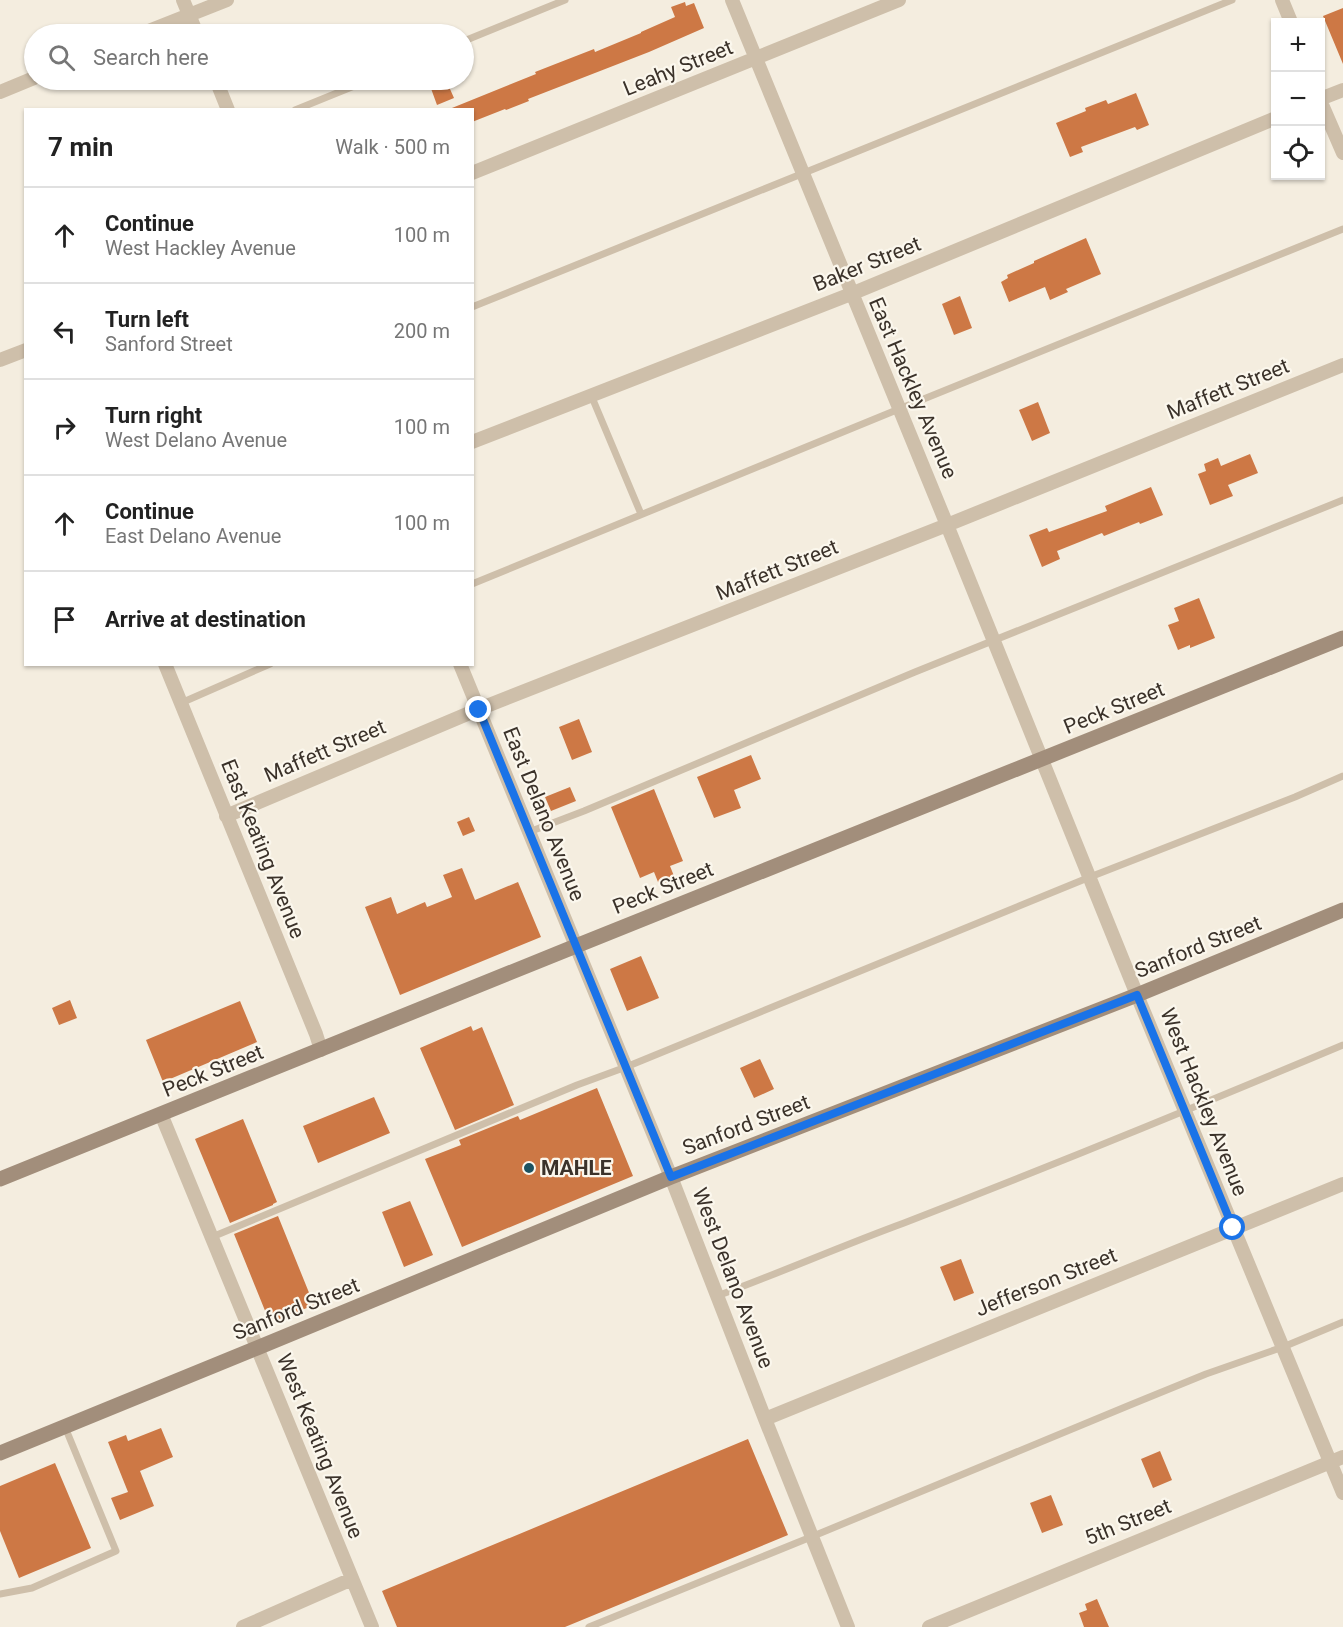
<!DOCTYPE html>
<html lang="en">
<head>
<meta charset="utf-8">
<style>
	:root { --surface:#fff; --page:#f2f2f2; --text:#222; --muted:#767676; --line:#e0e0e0 }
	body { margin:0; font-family:Roboto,sans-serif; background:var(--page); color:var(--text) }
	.controls { position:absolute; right:18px; top:18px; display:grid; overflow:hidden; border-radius:0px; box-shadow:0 2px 4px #0004 }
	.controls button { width:54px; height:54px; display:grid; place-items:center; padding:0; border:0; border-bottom:2px solid var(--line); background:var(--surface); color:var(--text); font:30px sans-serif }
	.stop { position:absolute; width:18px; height:18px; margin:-14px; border:4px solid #1a73e8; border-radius:50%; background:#fff }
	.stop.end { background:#1a73e8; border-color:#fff; box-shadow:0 2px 6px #0008 }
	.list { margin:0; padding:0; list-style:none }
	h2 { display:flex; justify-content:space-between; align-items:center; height:78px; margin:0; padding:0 24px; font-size:26px }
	h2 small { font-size:20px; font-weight:400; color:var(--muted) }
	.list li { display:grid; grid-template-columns:39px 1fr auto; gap:18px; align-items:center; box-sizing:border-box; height:96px; padding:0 24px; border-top:2px solid var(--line) }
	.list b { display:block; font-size:22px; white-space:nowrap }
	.list p { margin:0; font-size:20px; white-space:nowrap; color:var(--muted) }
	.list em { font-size:20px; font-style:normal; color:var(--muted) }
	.icon { flex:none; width:33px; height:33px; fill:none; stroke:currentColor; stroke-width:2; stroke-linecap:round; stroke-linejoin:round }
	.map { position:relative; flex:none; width:1343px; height:1627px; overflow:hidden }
	.search { position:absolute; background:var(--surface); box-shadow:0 2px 4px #0004; left:24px; top:24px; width:450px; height:66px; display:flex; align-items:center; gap:15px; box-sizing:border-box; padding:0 21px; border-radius:33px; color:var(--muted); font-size:22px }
	.panel { position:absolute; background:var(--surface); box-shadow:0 2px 4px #0004; left:24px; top:108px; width:450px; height:558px; border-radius:0px }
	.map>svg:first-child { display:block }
	.building { fill:#cd7845 }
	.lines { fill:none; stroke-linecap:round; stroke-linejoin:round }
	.lane { stroke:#cebfaa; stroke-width:7 }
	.street { stroke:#cebfaa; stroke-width:14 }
	.secondary { stroke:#a28e7b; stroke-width:15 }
	.route { stroke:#1a73e8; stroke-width:8 }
	.poi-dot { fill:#1c5260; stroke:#fbf7ed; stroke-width:2 }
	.labels { text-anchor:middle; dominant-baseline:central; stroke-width:4.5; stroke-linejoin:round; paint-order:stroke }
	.street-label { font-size:21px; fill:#3b322a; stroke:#fbf7ed }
	.poi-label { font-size:21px; font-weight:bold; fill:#3b322a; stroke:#fbf7ed; text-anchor:start }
</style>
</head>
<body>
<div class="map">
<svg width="1343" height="1627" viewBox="0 0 1343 1627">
	<rect width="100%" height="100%" fill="#f4eddf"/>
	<path class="building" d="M685 2 686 6 694 3 704 28 649 52 528 99 529 101 506 110 505 109 472 122V110H447L536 74 535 72 558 63 594 49 595 52 641 33V32L675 17 671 7Z
		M1343 8V64L1323 16Z
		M437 80H446L454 98 437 105 429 83Z
		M1136 93 1149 125 1137 130 1135 127 1081 147 1083 152 1070 157 1056 123 1086 111 1085 108 1106 100 1108 104Z
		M1086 238 1101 274 1066 289 1068 292 1050 300 1045 287 1009 302 1001 282 1008 278 1007 275 1034 263V261Z
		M960 296 972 328 954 335 942 304Z
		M1038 402 1050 433 1032 441 1019 410Z
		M1250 454 1258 473 1228 485 1233 496 1210 505 1198 474 1206 471 1204 464 1218 458 1221 466Z
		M1151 487 1163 515 1140 524 1139 522 1104 536 1102 533 1057 551 1060 559 1042 567 1029 535 1047 528 1049 532 1107 511 1105 506Z
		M1199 598 1215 638 1190 648V645L1178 650 1168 625 1179 621 1174 608Z
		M579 719 592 752 572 760 559 727Z
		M751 755 761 779 734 790 741 808 714 818 697 777Z
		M570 787 576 801 551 811 545 797Z
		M654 789 683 861 670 866 676 881 660 887 654 872 640 878 611 807Z
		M469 817 475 831 463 836 457 822Z
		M462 868 475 900 518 882 541 937 400 995 365 907 391 897 397 914 425 902 427 907 452 897 443 875Z
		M641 956 659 998 627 1011 610 969Z
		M70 1000 77 1018 59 1025 52 1008Z
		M240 1001 257 1042 163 1082 146 1040Z
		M471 1026 473 1031 482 1027 514 1105 455 1130 420 1048Z
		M760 1059 774 1089 754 1098 740 1068Z
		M597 1088 633 1176 462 1247 425 1159 461 1145 459 1140 518 1116 520 1120Z
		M374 1097 390 1133 318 1163 303 1126Z
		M243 1119 277 1202 273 1204V1205L230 1223 195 1139Z
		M410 1201 433 1255 404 1267 382 1212Z
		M278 1216 314 1305 270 1323 234 1234Z
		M961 1259 974 1293 954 1301 940 1267Z
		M161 1428 173 1457 140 1471 154 1506 120 1520 111 1498 128 1492 108 1442 126 1435 128 1441Z
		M748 1439 788 1535 565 1627H397L382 1591Z
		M1160 1451 1172 1480 1153 1488 1141 1459Z
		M55 1463 91 1548 19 1578 0 1531V1486Z
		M1051 1495 1063 1525 1042 1533 1030 1503Z
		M1097 1599 1109 1627H1084L1079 1613 1087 1610 1085 1604Z"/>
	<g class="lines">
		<path class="lane" d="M464 41 565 0
			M295 110 369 80
			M472 307 1232 0
			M591 395 641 514
			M472 584 899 409 1343 229
			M181 703 270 664
			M529 832 584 811 915 672 1343 500
			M212 1237 577 1085 626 1067 1090 877 1295 797 1343 776
			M717 1296C780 1273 841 1246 904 1223 1051 1166 1198 1106 1343 1045
			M0 1594 32 1588 116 1551 65 1427
			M589 1627 811 1537 1130 1405 1206 1374 1283 1347 1343 1322"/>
		<path class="street" d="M183 0 197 34
			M732 0 947 525 1137 995 1343 1493
			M1282 0 1291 22
			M141 34 227 0
			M216 80 228 110
			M0 92 34 78
			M1320 99 1343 90
			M1320 100 1343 153
			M472 173 899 0
			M0 360 26 350
			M472 442 851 294 1276 118
			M165 664 316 1034 321 1050
			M460 664 671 1177 765 1419 848 1627
			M226 816 479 709 947 525 1343 365
			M161 1114 372 1627
			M765 1419 1343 1184
			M243 1627 352 1579
			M929 1627 1343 1457"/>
		<path class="secondary" d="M0 1179 576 946 1343 638
			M0 1453 257 1348 671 1177 1137 995 1343 910"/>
	</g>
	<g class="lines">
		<path class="route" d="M479 710 671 1177 1137 995 1233 1228"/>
	</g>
	<circle class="poi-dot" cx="529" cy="1168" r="6"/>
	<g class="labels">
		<g class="street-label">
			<text transform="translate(678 68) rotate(-22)">Leahy Street</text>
			<text transform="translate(867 264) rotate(-22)">Baker Street</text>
			<text transform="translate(913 388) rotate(67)">East Hackley Avenue</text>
			<text transform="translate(1228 389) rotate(-22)">Maffett Street</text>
			<text transform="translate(777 570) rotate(-22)">Maffett Street</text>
			<text transform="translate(1114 708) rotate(-22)">Peck Street</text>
			<text transform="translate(325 751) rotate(-23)">Maffett Street</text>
			<text transform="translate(544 814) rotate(68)">East Delano Avenue</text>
			<text transform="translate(263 849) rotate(68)">East Keating Avenue</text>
			<text transform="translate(663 888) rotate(-22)">Peck Street</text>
			<text transform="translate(1198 947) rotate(-22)">Sanford Street</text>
			<text transform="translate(213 1071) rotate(-22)">Peck Street</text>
			<text transform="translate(1204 1102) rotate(68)">West Hackley Avenue</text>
			<text transform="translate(746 1125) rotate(-21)">Sanford Street</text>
			<text transform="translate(733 1278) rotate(69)">West Delano Avenue</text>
			<text transform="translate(1046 1282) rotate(-22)">Jefferson Street</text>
			<text transform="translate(296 1309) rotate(-22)">Sanford Street</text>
			<text transform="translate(320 1446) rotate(68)">West Keating Avenue</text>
			<text transform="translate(1128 1522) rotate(-22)">5th Street</text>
		</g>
		<g class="poi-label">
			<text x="541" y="1168">MAHLE</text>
		</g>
	</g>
</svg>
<div class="controls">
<button>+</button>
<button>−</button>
<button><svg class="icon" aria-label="locate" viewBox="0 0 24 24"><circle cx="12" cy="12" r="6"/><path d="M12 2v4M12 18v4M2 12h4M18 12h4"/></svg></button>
</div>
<div class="stop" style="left:1233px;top:1228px"></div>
<div class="stop end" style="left:479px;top:710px"></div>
<div class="search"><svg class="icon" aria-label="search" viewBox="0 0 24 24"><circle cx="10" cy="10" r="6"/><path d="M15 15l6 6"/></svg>Search here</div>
<section class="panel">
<h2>7 min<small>Walk · 500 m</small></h2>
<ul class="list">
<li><svg class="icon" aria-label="ahead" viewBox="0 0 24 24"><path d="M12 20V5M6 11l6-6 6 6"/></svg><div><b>Continue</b><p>West Hackley Avenue</p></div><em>100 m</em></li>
<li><svg class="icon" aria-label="left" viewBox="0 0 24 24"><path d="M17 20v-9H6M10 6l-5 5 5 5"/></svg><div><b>Turn left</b><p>Sanford Street</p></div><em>200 m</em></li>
<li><svg class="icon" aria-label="right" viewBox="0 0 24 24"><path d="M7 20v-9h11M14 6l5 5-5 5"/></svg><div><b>Turn right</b><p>West Delano Avenue</p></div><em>100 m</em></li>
<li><svg class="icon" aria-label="ahead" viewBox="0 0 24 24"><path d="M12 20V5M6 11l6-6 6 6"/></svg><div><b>Continue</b><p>East Delano Avenue</p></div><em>100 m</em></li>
<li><svg class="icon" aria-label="arrive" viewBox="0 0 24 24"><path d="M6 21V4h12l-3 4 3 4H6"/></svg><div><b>Arrive at destination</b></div></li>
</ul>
</section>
</div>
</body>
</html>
